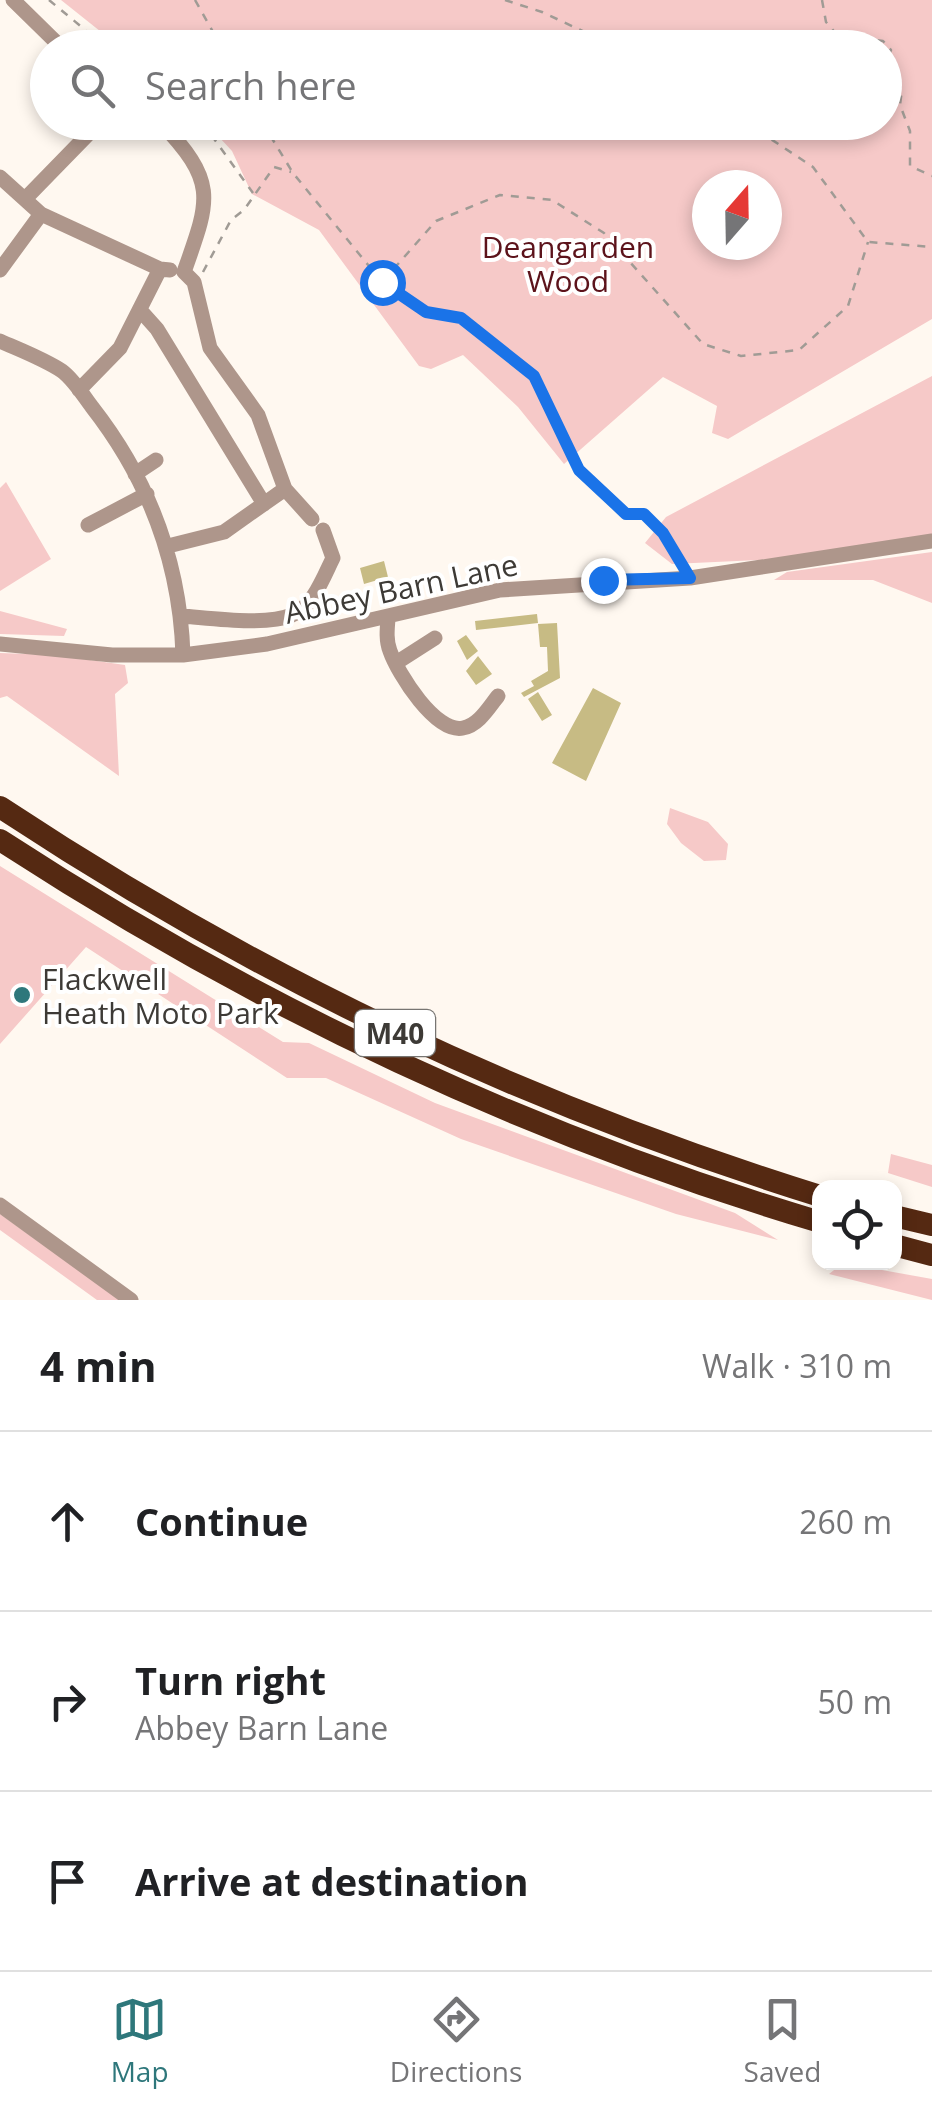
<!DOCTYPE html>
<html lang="en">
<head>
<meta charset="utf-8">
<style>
	:root { --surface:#fff; --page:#f2f2f2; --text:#202124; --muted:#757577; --line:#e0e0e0; --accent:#2e777b }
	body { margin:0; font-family:"Open Sans",sans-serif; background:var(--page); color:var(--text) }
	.controls { position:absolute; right:30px; bottom:30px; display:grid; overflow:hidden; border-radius:20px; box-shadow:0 5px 15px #0003 }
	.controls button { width:90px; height:90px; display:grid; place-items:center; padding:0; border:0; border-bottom:2px solid var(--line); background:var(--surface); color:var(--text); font:50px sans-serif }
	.compass { position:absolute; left:692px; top:170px; width:90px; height:90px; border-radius:50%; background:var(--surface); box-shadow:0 5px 15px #0003; rotate:20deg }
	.stop { position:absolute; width:30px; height:30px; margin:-22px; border:8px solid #1a73e8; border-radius:50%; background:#fff }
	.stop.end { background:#1a73e8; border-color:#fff; box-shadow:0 2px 10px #0008 }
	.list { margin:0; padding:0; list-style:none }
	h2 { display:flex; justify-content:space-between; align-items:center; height:130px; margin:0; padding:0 40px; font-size:42px }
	h2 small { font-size:32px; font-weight:400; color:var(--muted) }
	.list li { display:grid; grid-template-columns:65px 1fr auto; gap:30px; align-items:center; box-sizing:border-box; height:180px; padding:0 40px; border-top:2px solid var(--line) }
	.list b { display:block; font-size:38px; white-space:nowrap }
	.list p { margin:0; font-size:32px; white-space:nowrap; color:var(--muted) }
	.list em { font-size:32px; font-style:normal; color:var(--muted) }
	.icon { flex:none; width:55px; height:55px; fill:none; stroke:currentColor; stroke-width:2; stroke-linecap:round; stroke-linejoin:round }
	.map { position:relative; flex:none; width:932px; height:1300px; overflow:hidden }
	.search { position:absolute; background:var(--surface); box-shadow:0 5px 15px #0003; left:30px; right:30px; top:30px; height:110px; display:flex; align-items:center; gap:25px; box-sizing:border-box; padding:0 35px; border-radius:55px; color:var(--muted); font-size:38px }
	.sheet { height:670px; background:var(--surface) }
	nav { display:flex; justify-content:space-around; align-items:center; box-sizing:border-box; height:140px; border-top:2px solid var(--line); background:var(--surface); font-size:28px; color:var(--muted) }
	nav a { display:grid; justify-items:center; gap:5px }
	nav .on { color:var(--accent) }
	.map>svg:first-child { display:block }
	.green { fill:#f6c9c8; fill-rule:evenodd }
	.building { fill:#c7bb84 }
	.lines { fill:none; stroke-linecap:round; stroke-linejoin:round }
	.path { stroke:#a09b95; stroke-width:2.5; stroke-dasharray:8 8; stroke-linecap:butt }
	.minor { stroke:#ae968b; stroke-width:15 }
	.highway { stroke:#552912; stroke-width:22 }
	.route { stroke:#1a73e8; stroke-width:12 }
	.poi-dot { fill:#2e777b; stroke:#fff; stroke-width:4 }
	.labels { text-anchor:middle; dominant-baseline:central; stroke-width:8; stroke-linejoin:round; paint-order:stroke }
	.shield { fill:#fff; stroke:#777572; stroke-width:2.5 }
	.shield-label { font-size:28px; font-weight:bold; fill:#3d3a36 }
	.park-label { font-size:30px; fill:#5c131b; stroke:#fff }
	.street-label { font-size:30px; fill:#3d3a36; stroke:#fff }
	.poi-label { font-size:30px; fill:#3d3a36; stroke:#fff; text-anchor:start }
</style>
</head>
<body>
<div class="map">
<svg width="932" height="1300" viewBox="0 0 932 1300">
	<rect width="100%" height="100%" fill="#fff8f0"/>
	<path class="green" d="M61 0H932V319L728 439 712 433 717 406 663 377 564 464 518 407 463 355 431 369 419 366 319 230 252 194 232 151 206 123 884 122V48L120 47ZM707 185H767V245H707Z
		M932 376V540L801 558 672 564 645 543 666 517Z
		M6 482 51 559 0 591V488Z
		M932 552V603L873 580H774L787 572Z
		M0 611 67 629 64 636 0 634Z
		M0 653 55 655 125 665 128 683 115 694 119 776 7 696 0 698Z
		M670 808 708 822 728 844 726 860 704 861 681 843 667 824Z
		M0 866 283 1042 309 1043 435 1103 735 1213 778 1240 676 1214 461 1139 326 1078H287L86 947 0 1044Z
		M891 1154 932 1165V1187L888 1173Z
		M0 1214 120 1300H97L0 1230Z
		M843 1263 932 1279V1300L829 1274Z"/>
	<path class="building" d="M384 561 388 577 364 584 360 568Z
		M537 614 538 623 476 630 475 621Z
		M557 623 560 678 524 697 521 693 534 686 531 681 548 671 547 647H540L538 624Z
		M466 635 478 651 467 660 457 641Z
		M478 656 492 674 476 685 466 671Z
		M593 688 621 703 586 781 552 763Z
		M538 692 552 715 542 721 528 699Z"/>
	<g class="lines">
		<path class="path" d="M49 0 107 48
			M195 0 222 48
			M505 0 542 12 619 48
			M822 0 826 22 837 35 883 41 891 50 884 66
			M884 71 902 89 900 105 910 131V166L932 176
			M202 122 253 193
			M262 122 293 173 382 282 425 312 461 318 534 376 579 470 626 514H644L685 563
			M745 122 813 167 868 242 932 247
			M203 272 231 220 244 210 274 167 291 172
			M383 281 436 221 500 195 552 200 604 233 703 344 741 356 799 350 848 306 868 242"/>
		<path class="minor" d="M13 0 62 48
			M160 122C218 182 210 199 184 272L194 282 210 348 258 415 285 489 224 532 168 546
			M0 177 41 214 160 269
			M25 199 100 122
			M0 270 41 214
			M140 310 157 329 264 504
			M0 341C20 350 44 359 62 371 74 380 83 395 92 407 149 480 180 562 183 655
			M79 390 120 348 160 269 170 270
			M135 474 156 460
			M285 489 312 519
			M88 525 147 494
			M182 616C210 618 266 626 292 615 313 607 324 576 333 558L323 530
			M388 619C387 630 386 641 390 651 398 674 436 734 463 728 479 725 489 707 498 696
			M0 644 112 655H183L267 644 500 590 690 578 932 541
			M396 663 435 638
			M0 1205 131 1300"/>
		<path class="highway" d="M0 807C260 979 522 1103 820 1196
			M0 840C256 1007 527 1135 820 1222
			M894 1216 932 1225
			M894 1245 932 1255"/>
	</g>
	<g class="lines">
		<path class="route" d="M382 282 426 312 461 318 534 376 579 470 626 514H644L663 533 690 578 603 580"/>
	</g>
	<circle class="poi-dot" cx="22" cy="995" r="10"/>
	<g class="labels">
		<rect class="shield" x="355" y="1010" width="80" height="46" rx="8"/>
		<g class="shield-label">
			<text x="395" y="1033">M40</text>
		</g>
		<g class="park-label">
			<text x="568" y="246">Deangarden<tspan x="568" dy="34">Wood</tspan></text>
		</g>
		<g class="street-label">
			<text transform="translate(401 588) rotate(-12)">Abbey Barn Lane</text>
		</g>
		<g class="poi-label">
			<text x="42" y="978">Flackwell<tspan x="42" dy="34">Heath Moto Park</tspan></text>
		</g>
	</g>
</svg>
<div class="controls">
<button><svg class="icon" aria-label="locate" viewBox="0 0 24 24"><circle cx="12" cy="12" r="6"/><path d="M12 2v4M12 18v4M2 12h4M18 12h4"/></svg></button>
</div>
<svg class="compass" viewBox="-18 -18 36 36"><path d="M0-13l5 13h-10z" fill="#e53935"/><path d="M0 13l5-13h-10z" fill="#757577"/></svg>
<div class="stop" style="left:382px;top:282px"></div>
<div class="stop end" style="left:603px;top:580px"></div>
<div class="search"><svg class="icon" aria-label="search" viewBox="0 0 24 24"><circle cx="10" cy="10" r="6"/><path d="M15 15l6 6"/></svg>Search here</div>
</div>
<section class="sheet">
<h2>4 min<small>Walk · 310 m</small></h2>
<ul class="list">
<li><svg class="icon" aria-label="ahead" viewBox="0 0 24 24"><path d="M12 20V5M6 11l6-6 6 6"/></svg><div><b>Continue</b></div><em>260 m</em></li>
<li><svg class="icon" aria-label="right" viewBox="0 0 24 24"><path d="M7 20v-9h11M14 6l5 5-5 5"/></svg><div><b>Turn right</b><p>Abbey Barn Lane</p></div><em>50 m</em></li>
<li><svg class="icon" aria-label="arrive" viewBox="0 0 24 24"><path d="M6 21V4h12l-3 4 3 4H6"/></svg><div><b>Arrive at destination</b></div></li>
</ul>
</section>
<nav>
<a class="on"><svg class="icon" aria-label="map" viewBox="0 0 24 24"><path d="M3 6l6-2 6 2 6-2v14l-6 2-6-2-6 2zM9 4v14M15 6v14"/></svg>Map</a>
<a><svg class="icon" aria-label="directions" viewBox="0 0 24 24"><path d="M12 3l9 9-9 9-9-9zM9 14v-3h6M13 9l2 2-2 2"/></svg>Directions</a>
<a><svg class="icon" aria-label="saved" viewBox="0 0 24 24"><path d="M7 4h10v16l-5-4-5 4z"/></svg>Saved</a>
</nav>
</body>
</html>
